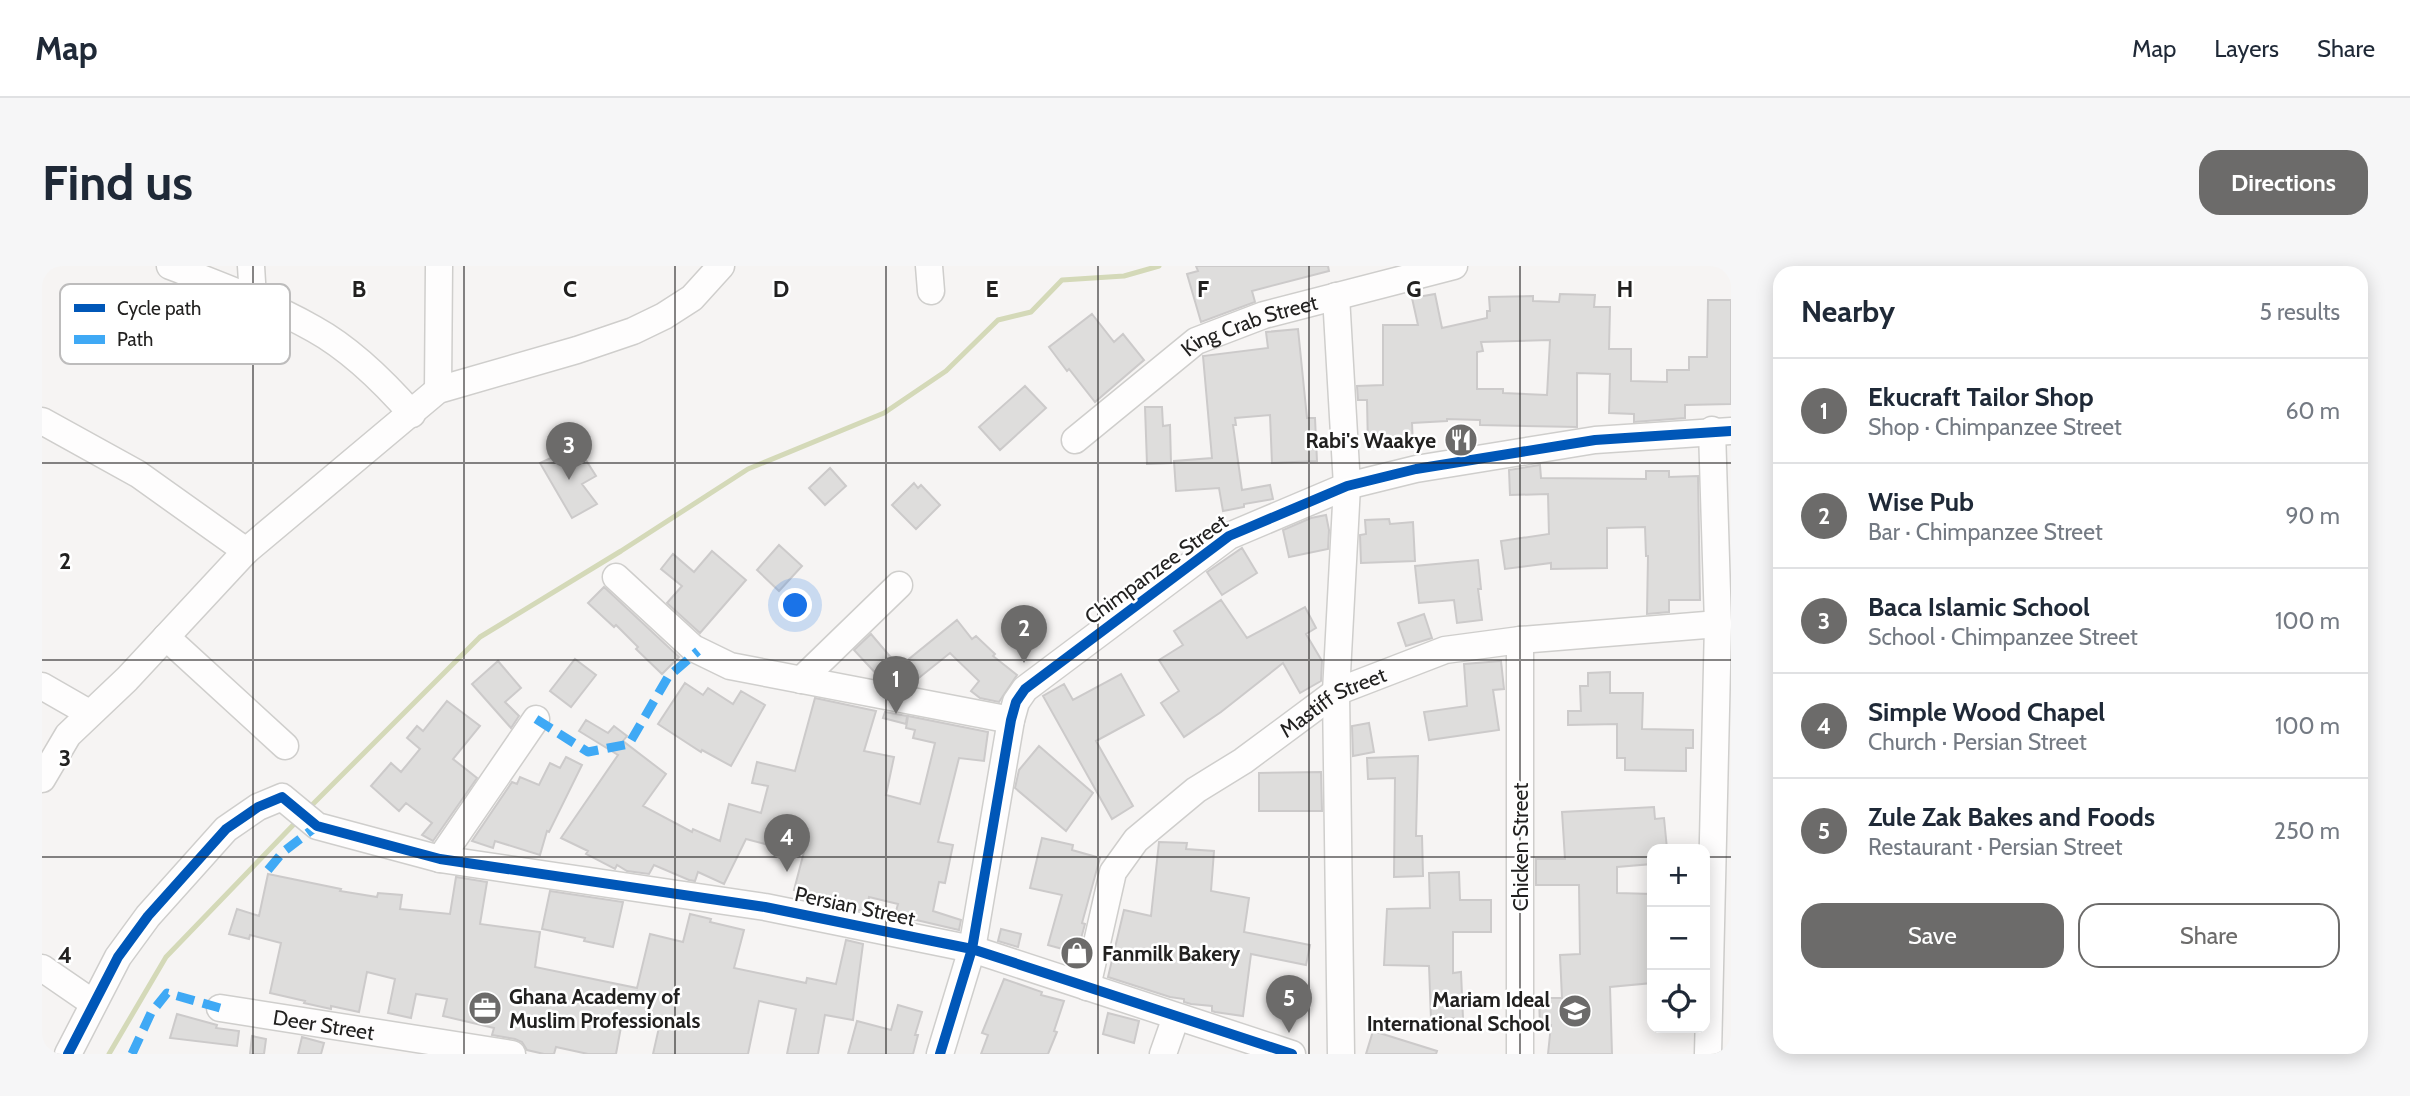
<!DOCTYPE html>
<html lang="en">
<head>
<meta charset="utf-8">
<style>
	:root { --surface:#fff; --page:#f6f6f7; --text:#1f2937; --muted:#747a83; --line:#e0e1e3; --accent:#6c6b6a }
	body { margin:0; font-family:Cabin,sans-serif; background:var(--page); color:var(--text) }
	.controls { position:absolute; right:21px; bottom:21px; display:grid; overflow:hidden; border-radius:14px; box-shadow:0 4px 18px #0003 }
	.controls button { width:63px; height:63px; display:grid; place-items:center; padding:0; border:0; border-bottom:2px solid var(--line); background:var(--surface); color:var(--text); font:35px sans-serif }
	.you { position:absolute; left:754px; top:340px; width:24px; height:24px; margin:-18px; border:5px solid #fff; border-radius:50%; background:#1a73e8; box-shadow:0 0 0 10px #1a73e833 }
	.badge { display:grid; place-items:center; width:46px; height:46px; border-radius:50%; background:var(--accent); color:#fff; font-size:23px; font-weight:700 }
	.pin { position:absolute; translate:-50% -58px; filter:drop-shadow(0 2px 4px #0008) }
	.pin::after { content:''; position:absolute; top:37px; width:24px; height:21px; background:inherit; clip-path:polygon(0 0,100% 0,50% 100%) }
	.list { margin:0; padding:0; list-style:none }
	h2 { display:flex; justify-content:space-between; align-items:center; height:91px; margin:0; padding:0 28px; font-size:30px }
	h2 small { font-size:23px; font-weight:400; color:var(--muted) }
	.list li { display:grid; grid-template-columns:46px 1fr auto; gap:21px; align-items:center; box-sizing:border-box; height:105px; padding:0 28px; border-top:2px solid var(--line) }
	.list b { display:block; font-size:26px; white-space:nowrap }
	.list p { margin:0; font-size:23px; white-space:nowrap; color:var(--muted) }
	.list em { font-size:23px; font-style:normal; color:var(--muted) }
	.actions { display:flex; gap:14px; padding:21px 28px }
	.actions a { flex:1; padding:16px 0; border:2px solid var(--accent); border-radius:21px; text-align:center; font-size:24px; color:var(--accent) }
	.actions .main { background:var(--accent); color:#fff }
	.icon { flex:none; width:38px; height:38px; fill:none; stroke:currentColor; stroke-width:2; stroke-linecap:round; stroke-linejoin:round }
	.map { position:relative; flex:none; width:1689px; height:788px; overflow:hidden; border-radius:21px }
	header { display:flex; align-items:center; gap:42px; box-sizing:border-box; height:98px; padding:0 35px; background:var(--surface); border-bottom:2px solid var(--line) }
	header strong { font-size:33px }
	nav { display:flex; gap:38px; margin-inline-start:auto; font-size:24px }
	.intro { display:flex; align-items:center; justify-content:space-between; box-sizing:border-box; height:168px; padding:0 42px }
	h1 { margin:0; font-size:49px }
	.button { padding:18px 32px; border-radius:21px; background:var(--accent); color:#fff; font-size:24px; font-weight:700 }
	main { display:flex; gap:42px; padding:0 42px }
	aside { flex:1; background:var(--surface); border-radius:21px; box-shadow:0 4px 18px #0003 }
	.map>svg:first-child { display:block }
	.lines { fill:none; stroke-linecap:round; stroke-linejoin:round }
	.stream { stroke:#d4d9b8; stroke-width:5 }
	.building { fill:#dedddc; stroke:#cccaca; stroke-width:2; fill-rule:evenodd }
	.minor-casing { stroke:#cfcecc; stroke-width:29 }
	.minor { stroke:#fefdfd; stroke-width:26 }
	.quiet { stroke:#3fa9f5; stroke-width:9; stroke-dasharray:18 9; stroke-linecap:butt }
	.cycleway-casing { stroke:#fff; stroke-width:15 }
	.cycleway { stroke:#0057b8; stroke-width:10 }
	.grid { fill:none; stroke:#222120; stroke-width:2; stroke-opacity:0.55 }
	.labels { text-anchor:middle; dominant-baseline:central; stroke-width:5; stroke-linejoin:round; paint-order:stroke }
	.street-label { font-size:21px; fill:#222120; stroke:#fff }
	.poi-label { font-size:21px; font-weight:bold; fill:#222120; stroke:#fff; text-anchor:end }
	.key { fill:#fff; stroke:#bdbcbc; stroke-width:2 }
	.key-label { font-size:19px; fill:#222120 }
	.grid-label { font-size:23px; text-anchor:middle; font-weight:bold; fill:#222120; stroke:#fff; stroke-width:5; stroke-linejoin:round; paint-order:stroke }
</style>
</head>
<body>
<header>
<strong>Map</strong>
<nav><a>Map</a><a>Layers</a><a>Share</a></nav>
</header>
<div class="intro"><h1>Find us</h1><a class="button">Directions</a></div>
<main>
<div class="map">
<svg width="1689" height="788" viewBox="0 0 1689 788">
	<rect width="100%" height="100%" fill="#f6f4f3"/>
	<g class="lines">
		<path class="stream" d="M265 544 438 371 579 285 706 203 842 147 904 105 956 54 989 46 1020 14 1082 10 1117 0
			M67 788 124 691 256 554"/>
	</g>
	<path class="building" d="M1154 0H1286L1287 5 1210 25 1213 36 1159 56 1145 8 1156 5Z
		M1393 28 1400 62 1445 52V45H1448L1447 31 1491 30V35L1517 36 1518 28 1553 29 1552 41H1568L1567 83H1589V115L1625 116V104H1647V91H1665L1666 34H1689V138L1643 139V152L1592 156V148L1567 147 1568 108 1535 107V161L1438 159V154L1405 153V155L1370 157 1371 180 1326 181 1325 134H1316L1315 120 1341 119V59H1376L1370 32ZM1508 74 1505 129 1461 127V123H1435V86L1441 85 1439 76Z
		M1050 48 1072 76 1081 68 1102 94 1053 136 1027 103 1025 105 1007 81Z
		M1256 63 1265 152H1273L1275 195 1230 197 1228 149 1193 152 1194 159H1191L1200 224 1228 219 1231 233 1202 238V241L1181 245 1177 222 1134 225 1132 195 1170 192 1161 90 1226 82 1224 66Z
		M983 120 1004 142 958 184 937 161Z
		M1103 141H1120L1121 160 1128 159 1129 197 1105 198Z
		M535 180 554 210 540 218 555 238 530 252 498 197Z
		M1498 199 1499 212 1604 213V205H1627V211L1656 210 1658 334H1627V346L1605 348 1606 290H1604L1603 261 1565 262V302L1509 303V297L1463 303 1459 275 1507 268 1506 228 1468 229 1467 204Z
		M788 202 804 220 783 239 767 222Z
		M872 217 876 222 879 219 898 239 874 263 850 239Z
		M1284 249 1287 264 1286 283 1247 291 1241 264 1269 252Z
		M1347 253 1348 258 1371 256 1373 295 1319 297 1318 269 1324 268 1323 254Z
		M737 279 760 300 737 325 715 304Z
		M1200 282 1215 307 1180 329 1165 306Z
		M670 285 704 314 658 367 625 337 640 320 619 303 631 288 652 306Z
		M1436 294 1439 323H1436L1440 354 1415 357 1412 334 1377 337 1373 300Z
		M562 321 637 391 620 408 594 383 596 381 574 359 572 361 546 337Z
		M1179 334 1205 372 1263 341 1274 362 1264 368 1280 395 1279 415 1258 427 1241 397 1179 446 1142 471 1119 437 1137 425 1117 394 1141 379 1132 365Z
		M1382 348 1390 372 1364 380 1356 357Z
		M915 354 930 373 934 370 953 388 951 390 975 409 957 436 938 432 929 425 937 415 908 387 868 419 839 413 812 384 829 368 857 401Z
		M533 393 554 409 529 441 508 425Z
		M456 395 479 422 463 436 477 450 469 462 430 418Z
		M1459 395 1462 423 1451 424 1457 464 1387 474 1382 446 1425 440 1422 398Z
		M1568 406V427H1601L1600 463 1651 464V482H1644V505L1583 504V492H1575V458L1526 459V445H1539L1538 420H1546V407Z
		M1079 408 1102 449 1054 475 1091 540 1070 553 1001 430 1022 418 1031 434Z
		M643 417 661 429 666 422 691 438 699 425 723 439 689 500 660 484 659 486 616 458Z
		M773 432 834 445 822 485 852 491 844 529 878 538 893 477 871 472 873 464 864 462 866 450 946 466 942 495 917 492 896 576 911 579 903 617 897 616 891 645 919 654 917 664 853 649 856 638 827 631 825 646 773 633 774 630 752 624 763 582 732 577 731 580 704 573 682 618 656 606 653 615 647 614 612 599 607 608 585 605 575 599 573 603 544 588 546 585 519 572 576 489 537 465 544 454 566 467 572 460 585 470 581 475 624 508 601 540 650 566 651 563 678 575 687 538 719 547 726 520 710 517 715 496 753 505Z
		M405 435 438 460 411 493 435 512 391 575 380 569 390 557 364 537 357 545 329 520 349 497 359 506 378 483 365 472 375 460 381 465Z
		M843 446 865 450 864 458 841 452Z
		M1327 457 1332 486 1311 490 1310 460Z
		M997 480 1051 527 1024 565 973 522 977 504Z
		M1376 490 1374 570H1380L1381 610 1352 611 1353 512 1326 513 1325 492Z
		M524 491 540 499 507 566 505 565 498 589 453 575 451 582 430 575 470 516 475 518 478 511 497 519 508 497 518 502Z
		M1279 506 1280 545H1217V507Z
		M1612 541 1613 553 1622 552 1625 583H1610V598L1575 601V627L1610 628V717L1568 721 1570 788H1506L1509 759 1498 760 1497 732H1520L1518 689 1538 688 1537 619H1494V593H1523L1520 546Z
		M1000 572 1031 579 1030 584 1058 592 1040 657 1043 658 1035 687 1006 679 1020 629 988 622Z
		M1117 576 1145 577 1144 583 1172 585 1169 625 1207 632 1202 666 1268 679 1264 699 1209 688 1201 750 1173 746 1170 745V740L1149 738 1142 736V733L1128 731 1066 711 1082 644 1109 650Z
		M1417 606 1418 634H1449V666H1411V707L1419 706 1421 752 1389 753 1387 700 1342 699 1345 643 1388 642 1387 607Z
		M226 608 299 623 298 625 335 631 336 627 360 629 358 643 408 648 414 611 445 616 438 658 498 666 493 701 595 722 608 668 641 676 648 648 669 653 668 656 702 664 692 702 764 717 765 712 794 718 804 674 821 678 811 754 783 749 776 788H745L754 743 717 735 706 788H611L618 757 581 750 574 788H546L514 781 512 788H502L485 784 480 776 473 773 450 769 452 762 401 750 405 733 374 728 369 752 346 747 353 713 325 706 317 746 289 740V743L262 737 263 735 228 727 239 677 208 669 207 673 187 668 195 643 217 650Z
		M508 625 581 636 571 681 542 675 543 672 500 663Z
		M959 663 979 668 976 681 956 675Z
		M962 713 1000 726 999 729 1022 735 1012 765 1015 766 1006 788H939L946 769 940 767Z
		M856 739 880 746 873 769H876L871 788H806L815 755 849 764Z
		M1066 747 1097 755 1092 777 1061 768Z
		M135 748 175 759 174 762 197 765 195 780 128 772Z
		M1331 765 1395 785 1394 788H1324Z
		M210 770 224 773 222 788H208Z
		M260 771 282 777 279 788H256Z"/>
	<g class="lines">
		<defs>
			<g id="minor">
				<path d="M128 0C177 19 226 37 272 63 310 84 342 116 370 148"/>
				<path d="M209 0 211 32"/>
				<path d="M887 0 889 25"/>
				<path d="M1294 30 1305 220 1294 426 1299 788"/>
				<path d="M396 124 397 0"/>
				<path d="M0 155 96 208 204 285"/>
				<path id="s1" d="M1033 174 1154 75 1222 49 1412 0"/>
				<path d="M574 311 651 382 688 400 969 454"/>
				<path d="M124 371 243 480"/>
				<path d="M759 414 857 319"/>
				<path d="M0 420 47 447"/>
				<path d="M0 513 26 469 85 413 204 285 396 124 535 84 591 65 622 50 650 32 679 0"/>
				<path d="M398 593 494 453"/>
				<path d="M0 702 51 737"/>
				<path id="s2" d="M1045 721 1071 606 1094 574 1154 524 1201 495 1294 426 1403 384 1478 374 1676 358"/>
				<path id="s3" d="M178 742 470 788"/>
				<path d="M26 788 76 691 106 650 184 563 216 541 240 531 275 560 398 593 723 641 930 683 1250 788"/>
				<path d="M898 788 930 683 969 454 974 436 983 423 1187 270 1305 220 1374 203 1553 174 1689 165"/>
				<path d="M1121 788 1134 751"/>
				<path d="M1478 788V374"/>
				<path d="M1666 788 1676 358 1670 164"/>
			</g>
		</defs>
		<use href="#minor" class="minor-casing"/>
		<use href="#minor" class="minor"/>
		<path class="quiet" d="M494 453 546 486 587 478 626 411 656 385
			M226 604 241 586 275 560
			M90 788 109 747 125 727 178 742"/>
		<defs>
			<path id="cycleway" d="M26 788 76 691 106 650 184 563 216 541 240 531 275 560 398 593 723 641 930 683 1250 788
				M898 788 930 683 969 454 974 436 983 423 1187 270 1305 220 1374 203 1553 174 1689 165"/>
		</defs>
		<use href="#cycleway" class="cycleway-casing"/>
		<use href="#cycleway" class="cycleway"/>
	</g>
	<path class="grid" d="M211 0V788M422 0V788M633 0V788M844 0V788M1056 0V788M1267 0V788M1478 0V788M0 197H1689M0 394H1689M0 591H1610M1663 591H1689"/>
	<defs>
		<symbol id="restaurant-disc" viewBox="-11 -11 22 22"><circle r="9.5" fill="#6c6b6a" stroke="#fff"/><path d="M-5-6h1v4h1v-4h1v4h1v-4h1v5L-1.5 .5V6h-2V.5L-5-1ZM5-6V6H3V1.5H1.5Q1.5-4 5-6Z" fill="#fff"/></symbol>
		<symbol id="shop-disc" viewBox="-11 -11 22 22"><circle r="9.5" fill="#6c6b6a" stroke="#fff"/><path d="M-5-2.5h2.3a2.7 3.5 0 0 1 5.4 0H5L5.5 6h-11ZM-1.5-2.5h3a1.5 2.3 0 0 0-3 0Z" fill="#fff"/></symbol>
		<symbol id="office-disc" viewBox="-11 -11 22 22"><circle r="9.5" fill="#6c6b6a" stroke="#fff"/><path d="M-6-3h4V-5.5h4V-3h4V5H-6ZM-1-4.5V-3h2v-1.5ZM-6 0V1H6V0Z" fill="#fff"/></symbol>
		<symbol id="school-disc" viewBox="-11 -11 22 22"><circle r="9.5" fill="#6c6b6a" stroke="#fff"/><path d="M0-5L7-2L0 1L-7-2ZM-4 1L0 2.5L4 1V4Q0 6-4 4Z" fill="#fff"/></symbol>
	</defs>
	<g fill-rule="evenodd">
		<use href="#restaurant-disc" x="1400" y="155" width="38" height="38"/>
		<use href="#shop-disc" x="1016" y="668" width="38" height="38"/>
		<use href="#office-disc" x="424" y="723" width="38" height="38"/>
		<use href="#school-disc" x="1514" y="726" width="38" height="38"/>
	</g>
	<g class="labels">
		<g class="street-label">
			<text stroke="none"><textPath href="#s1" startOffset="212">King Crab Street</textPath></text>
			<text transform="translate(1114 303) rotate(-36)">Chimpanzee Street</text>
			<text stroke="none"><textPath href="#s2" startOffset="399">Mastiff Street</textPath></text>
			<text transform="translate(1478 581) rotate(-90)">Chicken Street</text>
			<text transform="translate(813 640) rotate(12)">Persian Street</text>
			<text stroke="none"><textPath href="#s3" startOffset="105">Deer Street</textPath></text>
		</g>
		<g class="poi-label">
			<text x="1394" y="174">Rabi's Waakye</text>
			<text x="1060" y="687" text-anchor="start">Fanmilk Bakery</text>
			<text x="467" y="730" text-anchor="start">Ghana Academy of<tspan x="467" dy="24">Muslim Professionals</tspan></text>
			<text x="1508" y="733">Mariam Ideal<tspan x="1508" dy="24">International School</tspan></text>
		</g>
	</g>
	<rect x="18" y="18" width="230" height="80" rx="10" class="key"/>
	<rect x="32" y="38" width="31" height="8" fill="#0057b8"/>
	<rect x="32" y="69" width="31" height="9" fill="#3fa9f5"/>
	<g class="key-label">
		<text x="75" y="49">Cycle path</text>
		<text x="75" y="80">Path</text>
	</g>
	<g class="grid-label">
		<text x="317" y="31">B</text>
		<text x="528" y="31">C</text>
		<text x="739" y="31">D</text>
		<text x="950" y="31">E</text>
		<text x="1161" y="31">F</text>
		<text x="1372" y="31">G</text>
		<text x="1583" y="31">H</text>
		<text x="23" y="303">2</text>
		<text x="23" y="500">3</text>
		<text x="23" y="697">4</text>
	</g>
</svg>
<div class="controls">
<button>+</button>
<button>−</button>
<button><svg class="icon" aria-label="locate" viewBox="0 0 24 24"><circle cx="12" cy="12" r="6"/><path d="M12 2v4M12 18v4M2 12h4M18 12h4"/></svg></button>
</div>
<div class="you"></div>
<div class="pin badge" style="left:854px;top:448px">1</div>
<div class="pin badge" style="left:982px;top:397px">2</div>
<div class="pin badge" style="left:527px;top:214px">3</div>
<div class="pin badge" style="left:745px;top:606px">4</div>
<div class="pin badge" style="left:1247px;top:767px">5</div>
</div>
<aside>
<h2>Nearby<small>5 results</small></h2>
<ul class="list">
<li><span class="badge">1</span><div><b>Ekucraft Tailor Shop</b><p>Shop · Chimpanzee Street</p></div><em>60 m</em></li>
<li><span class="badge">2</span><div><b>Wise Pub</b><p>Bar · Chimpanzee Street</p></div><em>90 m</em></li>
<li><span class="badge">3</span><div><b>Baca Islamic School</b><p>School · Chimpanzee Street</p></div><em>100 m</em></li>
<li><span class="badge">4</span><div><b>Simple Wood Chapel</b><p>Church · Persian Street</p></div><em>100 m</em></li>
<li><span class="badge">5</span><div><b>Zule Zak Bakes and Foods</b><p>Restaurant · Persian Street</p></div><em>250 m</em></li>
</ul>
<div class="actions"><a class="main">Save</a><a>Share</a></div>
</aside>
</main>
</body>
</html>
